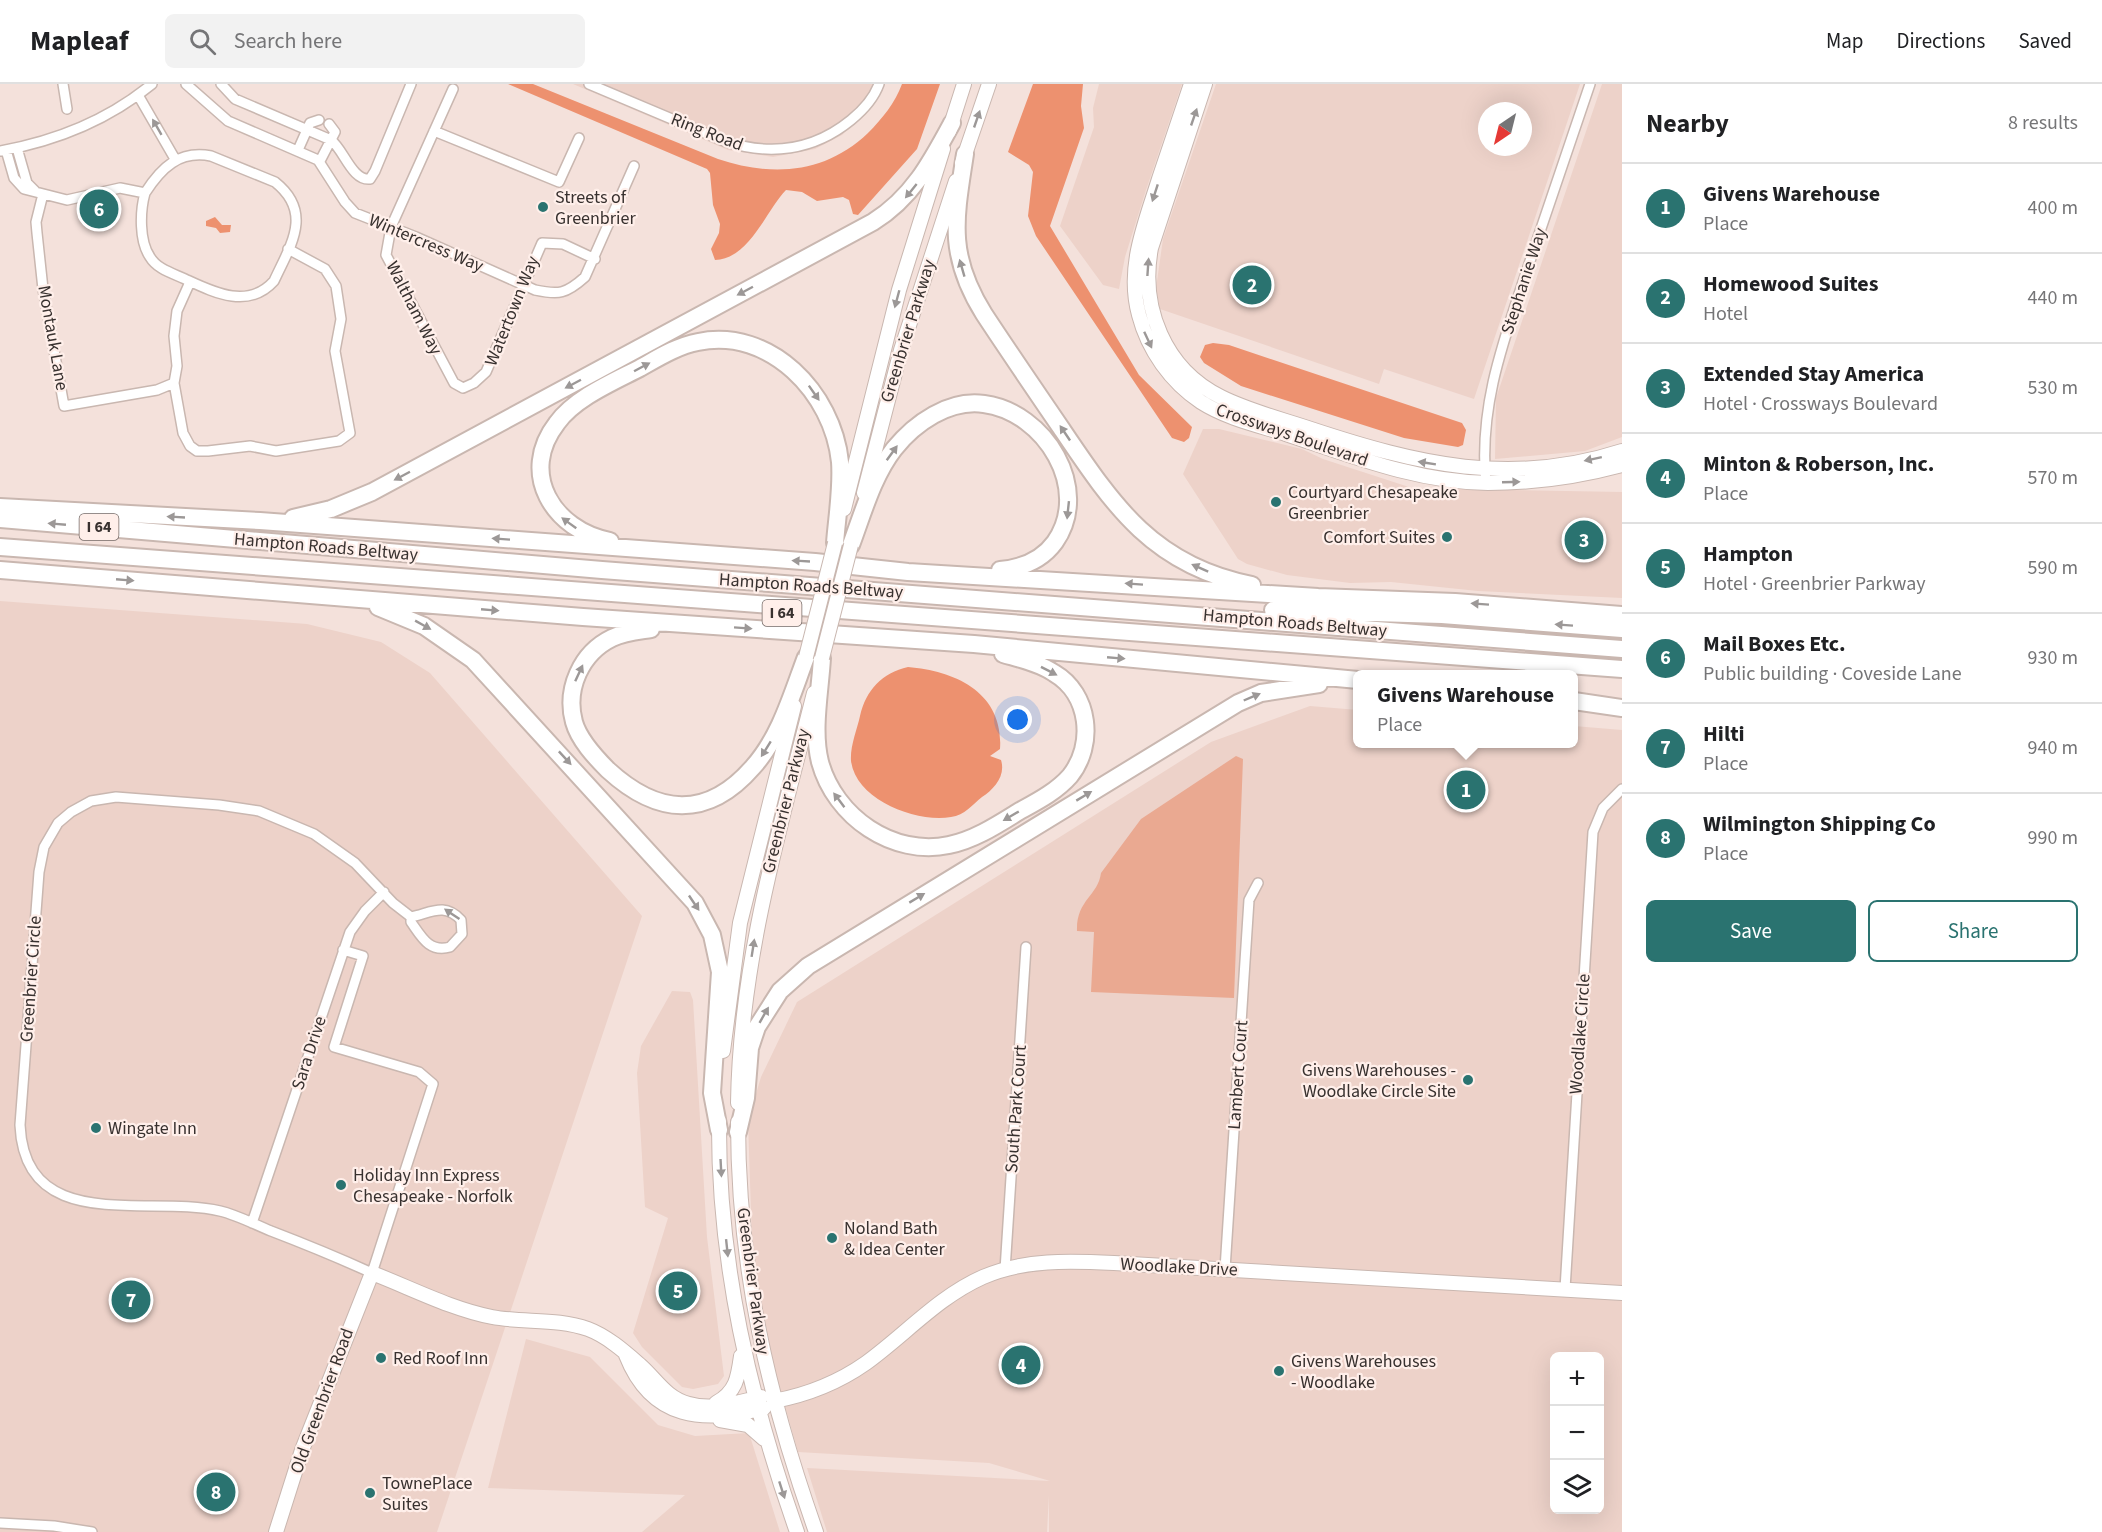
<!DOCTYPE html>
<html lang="en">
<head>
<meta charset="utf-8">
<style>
	:root { --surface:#fff; --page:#f2f2f2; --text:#202124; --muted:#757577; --line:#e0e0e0; --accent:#2a7370 }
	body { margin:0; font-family:"Source Sans 3",sans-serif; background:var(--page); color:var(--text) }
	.controls { position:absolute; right:18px; bottom:18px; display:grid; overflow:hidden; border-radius:9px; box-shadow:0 6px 24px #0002 }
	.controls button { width:54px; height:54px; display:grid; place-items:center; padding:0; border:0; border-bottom:2px solid var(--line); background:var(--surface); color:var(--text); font:30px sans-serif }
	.compass { position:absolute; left:1478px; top:18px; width:54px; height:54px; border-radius:50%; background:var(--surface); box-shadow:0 6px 24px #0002; rotate:215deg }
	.you { position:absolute; left:1018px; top:636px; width:21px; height:21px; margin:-15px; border:4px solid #fff; border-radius:50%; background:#1a73e8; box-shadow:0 0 0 9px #1a73e833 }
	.badge { display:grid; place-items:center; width:39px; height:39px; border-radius:50%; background:var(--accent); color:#fff; font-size:20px; font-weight:700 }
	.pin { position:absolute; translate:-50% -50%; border:3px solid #fff; box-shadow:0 2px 6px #0006 }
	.popup { position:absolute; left:1353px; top:586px; width:225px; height:78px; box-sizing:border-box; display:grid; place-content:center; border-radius:9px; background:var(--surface); filter:drop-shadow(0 2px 4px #0005); font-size:20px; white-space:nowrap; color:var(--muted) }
	.popup b { font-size:22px; color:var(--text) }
	.popup::after { content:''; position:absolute; left:50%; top:100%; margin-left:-12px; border:12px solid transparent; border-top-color:var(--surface) }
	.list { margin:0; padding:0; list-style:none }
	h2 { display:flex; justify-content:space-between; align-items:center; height:78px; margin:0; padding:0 24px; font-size:26px }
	h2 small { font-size:20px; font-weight:400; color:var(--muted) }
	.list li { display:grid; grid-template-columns:39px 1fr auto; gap:18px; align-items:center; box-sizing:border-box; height:90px; padding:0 24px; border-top:2px solid var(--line) }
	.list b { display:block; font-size:22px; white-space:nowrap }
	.list p { margin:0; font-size:20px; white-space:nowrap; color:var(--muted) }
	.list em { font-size:20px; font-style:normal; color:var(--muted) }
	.actions { display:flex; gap:12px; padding:18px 24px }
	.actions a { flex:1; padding:14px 0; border:2px solid var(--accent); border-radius:9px; text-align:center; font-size:21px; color:var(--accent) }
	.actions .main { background:var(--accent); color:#fff }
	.icon { flex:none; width:33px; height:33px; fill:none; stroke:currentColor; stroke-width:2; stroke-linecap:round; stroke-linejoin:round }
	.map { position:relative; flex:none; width:1622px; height:1448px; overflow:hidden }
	header { display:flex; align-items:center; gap:36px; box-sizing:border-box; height:84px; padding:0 30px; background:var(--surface); border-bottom:2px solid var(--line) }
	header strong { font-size:28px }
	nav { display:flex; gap:33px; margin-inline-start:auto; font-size:21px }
	.search { width:420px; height:54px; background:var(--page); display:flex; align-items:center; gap:15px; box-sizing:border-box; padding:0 21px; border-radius:9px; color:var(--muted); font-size:22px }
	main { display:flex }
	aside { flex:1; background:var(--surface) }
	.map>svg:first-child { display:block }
	.built { fill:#edd2c9; fill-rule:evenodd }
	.green { fill:#eaa991 }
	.water { fill:#ed916f }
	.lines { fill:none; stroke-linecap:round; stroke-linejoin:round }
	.street-casing { stroke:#c9b7b0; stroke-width:12 }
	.secondary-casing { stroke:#c9b7b0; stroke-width:16 }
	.highway-casing { stroke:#c9b7b0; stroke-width:20 }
	.street { stroke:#fff; stroke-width:9 }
	.secondary { stroke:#fff; stroke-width:14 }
	.highway { stroke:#fff; stroke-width:16 }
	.secondary-bridge-casing { stroke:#c9b7b0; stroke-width:16; stroke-linecap:butt }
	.secondary-bridge { stroke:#fff; stroke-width:14 }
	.oneway { fill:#9c9897 }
	.poi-dot { fill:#2a7370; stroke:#ffefea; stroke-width:2 }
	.labels { text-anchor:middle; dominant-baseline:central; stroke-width:4.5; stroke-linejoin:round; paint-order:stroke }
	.shield { fill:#ffefea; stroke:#746a67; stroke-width:1.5 }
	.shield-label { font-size:16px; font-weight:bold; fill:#38312f }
	.street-label { font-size:18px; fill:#38312f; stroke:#ffefea }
	.poi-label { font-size:18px; fill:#38312f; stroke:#ffefea; text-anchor:start }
</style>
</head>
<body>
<header>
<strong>Mapleaf</strong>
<div class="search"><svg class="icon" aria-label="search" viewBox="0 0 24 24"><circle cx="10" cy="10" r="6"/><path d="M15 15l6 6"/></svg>Search here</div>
<nav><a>Map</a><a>Directions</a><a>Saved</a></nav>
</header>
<main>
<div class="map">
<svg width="1622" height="1448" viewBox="0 0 1622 1448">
	<rect width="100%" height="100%" fill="#f4e1db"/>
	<path class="built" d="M573 0H885L874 20 842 51 815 65 773 73 728 66Z
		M1099 0H1182L1146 106 1125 173 1119 205 1103 201 1060 142 1094 43 1093 24Z
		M1216 0H1580L1474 315 1384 285 1379 300 1160 225 1156 204 1163 155ZM1487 27H1523V63H1487Z
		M1602 0H1622V353L1585 367 1495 375 1496 314Z
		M1203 345H1219L1302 365 1323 375 1412 404 1622 408V514L1478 507 1391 498 1350 499 1287 491 1247 480 1238 475 1183 390Z
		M0 517 307 540 381 558 430 589 642 832 437 1448H0Z
		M1310 622 1358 626V660H1574V642L1622 646V1448H1049V1411L1047 1448H827L807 1384 1050 1397 989 1379 798 1368 786 1326 782 1328 757 1207 752 1158 748 1037 761 993 797 918 1211 658ZM1554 1272H1600V1426H1554Z
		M672 907 690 908 693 916 707 1153 724 1292 718 1300 693 1305 682 1303 642 1263 633 1249 668 1134 645 1123 637 989 641 962Z
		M526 1255 590 1273 658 1341 695 1352 749 1349 780 1448H642L685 1411 488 1404Z"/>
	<path class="green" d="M1236 672 1243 675 1234 914 1091 908 1094 848 1077 847C1076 816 1098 812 1101 789L1141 735Z"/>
	<path class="water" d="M508 0H533L718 75C772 93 825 90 868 49 882 35 895 19 902 0H940L917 65 858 131 853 130 849 116 843 113 817 117 802 108 786 106C766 127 749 175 715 176L711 165 719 149 720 140 713 121 710 89 707 85Z
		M1033 0H1083L1081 22 1084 44 1050 142 1139 291 1192 343 1189 354 1184 358 1172 354 1036 152 1028 132 1033 88 1029 81 1008 68Z
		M215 133 222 141H231L230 148 220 149 216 144 206 142V137Z
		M1213 259 1229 261 1462 339 1466 346 1463 361 1458 363 1404 354 1241 302 1204 279 1200 273 1205 261Z
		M908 583C956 587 1004 609 1000 665L990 672 1001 676C1006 692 994 705 982 713 972 721 965 731 951 733 916 739 856 716 851 677 850 662 857 646 860 632 866 606 882 589 908 583Z"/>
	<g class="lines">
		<defs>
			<path id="street" d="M63 0 67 25
				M186 0 228 37 318 76 345 118 355 129 416 153 535 206C559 211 566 210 585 193L634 82
				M221 0 235 15 331 56C344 66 352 97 370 95L375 87 411 0
				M589 0 724 57C769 72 813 67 851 36 862 27 874 14 879 0
				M453 5 391 143 386 171 454 299 463 304 474 299 486 288 542 159 563 160 595 175
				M138 11 175 75
				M434 47 559 98 579 54
				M17 64 27 99 35 107
				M6 66 14 94 24 105 67 116 120 104 145 109C140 127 139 157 150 173 157 185 172 189 185 195 213 208 248 226 274 197 290 162 314 129 275 98L211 72C179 66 161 84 145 109
				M298 66 310 39 319 36
				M0 67C56 57 107 37 152 0
				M320 77 335 48 329 40
				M43 110 36 138 37 149 43 205 64 322 157 306 174 299
				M190 198 177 227 174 252 177 282 174 299 183 349 190 362 197 367H208L250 362 276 367 339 357 350 349 335 267 341 235 336 202 325 185 288 165
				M1486 399C1478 320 1506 250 1530 177 1550 118 1570 59 1590 0
				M343 866 363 872 334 963 419 988 433 1000 372 1189C339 1174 305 1160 271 1147 254 1140 237 1131 220 1127 149 1110 25 1152 20 1041L39 788 44 763 58 739 71 728 91 717 116 713 219 721 259 727 314 750 355 779 393 819 411 833V838C421 852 429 869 450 863L462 850 461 836C444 818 431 829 411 833
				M252 1139 350 848 365 827 384 808
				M1225 1185 1249 816 1258 799
				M1005 1186 1026 863
				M1565 1205 1593 748 1603 724 1622 705
				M0 1439 54 1442 92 1448"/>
			<path id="secondary" d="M1191 0C1180 32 1170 63 1159 95 1145 140 1126 183 1139 231 1148 266 1171 298 1201 318 1226 334 1257 341 1286 350 1352 372 1417 398 1488 399 1533 399 1578 393 1622 381
				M1205 0 1151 164C1140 223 1164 285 1221 313 1249 327 1281 335 1311 345 1417 380 1511 403 1622 367
				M949 47 964 0
				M962 79 989 0
				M864 409 901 266 956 97
				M844 425 899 206 943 65
				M723 967 740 839 794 622
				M738 1019C740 878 780 744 814 609
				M719 1037C718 1179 750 1315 797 1448
				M738 1038C738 1184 768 1312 816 1448
				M626 1271C652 1337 704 1339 764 1324
				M774 1317C806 1311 839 1298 866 1279 906 1250 938 1213 983 1193 1024 1175 1070 1177 1114 1179L1622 1209
				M716 1319C736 1308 738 1294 741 1272
				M720 1336 748 1341 764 1355
				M276 1448 302 1366 372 1189C411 1204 451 1225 492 1233 524 1239 557 1234 588 1245 607 1252 625 1268 640 1281 657 1296 666 1314 689 1320 713 1327 739 1318 761 1313"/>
			<path id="highway" d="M965 70C955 135 947 171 984 230 1009 268 1035 306 1061 344 1113 421 1153 482 1252 501
				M0 423 260 437 815 478 908 488 1318 513 1455 518 1622 531
				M293 434 331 425 372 408 873 138C912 114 931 78 952 39
				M0 435 602 486 1622 565
				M610 457C553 446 518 389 557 339 575 314 613 298 640 284 658 274 677 262 698 258 770 243 833 309 840 378 842 404 837 433 835 459
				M851 461C863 429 873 392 894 365 915 339 949 315 984 320 1045 328 1092 405 1055 458 1042 476 1022 484 1000 486
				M0 463 1622 585
				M0 486 583 533 974 560 1358 596
				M378 523 424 542 473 576 695 819 712 851 720 888 712 1009 719 1046
				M1273 526 1442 531 1622 545
				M651 545C638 547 624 548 612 554 581 569 565 605 574 638 579 656 595 673 608 686 657 731 707 736 753 683 780 653 792 610 806 573
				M822 574C820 608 812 646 820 678 835 733 893 773 949 761 974 756 997 741 1018 728 1036 718 1056 708 1070 692 1095 661 1090 610 1054 589 1039 579 1020 575 1003 570
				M1574 617 1622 624
				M738 1048 746 1014 750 964 757 943 780 907 808 882 1238 619 1261 609 1319 600"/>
		</defs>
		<use href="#street" class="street-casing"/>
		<use href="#secondary" class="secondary-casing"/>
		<use href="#highway" class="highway-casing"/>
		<use href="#street" class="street"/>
		<use href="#secondary" class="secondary"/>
		<use href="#highway" class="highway"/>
		<defs>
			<path id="secondary-bridge" d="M806 573 835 459
				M822 574 851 461"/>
		</defs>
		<use href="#secondary-bridge" class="secondary-bridge-casing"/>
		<use href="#secondary-bridge" class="secondary-bridge"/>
	</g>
	<defs><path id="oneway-solid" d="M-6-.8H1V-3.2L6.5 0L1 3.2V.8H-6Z" transform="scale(1.5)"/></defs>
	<g class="oneway">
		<use href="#oneway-solid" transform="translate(1194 33) rotate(-71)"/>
		<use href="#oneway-solid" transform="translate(977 35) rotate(-71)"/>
		<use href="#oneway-solid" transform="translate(157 43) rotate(-120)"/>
		<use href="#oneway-solid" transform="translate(911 107) rotate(129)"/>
		<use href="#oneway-solid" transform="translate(1155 109) rotate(108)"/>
		<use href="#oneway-solid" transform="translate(1148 183) rotate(-86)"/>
		<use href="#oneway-solid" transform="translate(962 184) rotate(-106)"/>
		<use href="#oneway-solid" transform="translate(745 207) rotate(152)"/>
		<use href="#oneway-solid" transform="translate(897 215) rotate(105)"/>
		<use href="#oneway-solid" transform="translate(1148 256) rotate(65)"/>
		<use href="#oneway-solid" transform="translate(642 283) rotate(-28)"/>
		<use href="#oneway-solid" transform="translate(573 300) rotate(152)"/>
		<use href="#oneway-solid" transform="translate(814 309) rotate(55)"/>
		<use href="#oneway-solid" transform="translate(1065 349) rotate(-124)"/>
		<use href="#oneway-solid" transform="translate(892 369) rotate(-54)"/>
		<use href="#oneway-solid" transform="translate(1593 375) rotate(168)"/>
		<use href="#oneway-solid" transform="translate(1427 379) rotate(-171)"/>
		<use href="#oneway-solid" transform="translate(402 392) rotate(152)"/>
		<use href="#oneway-solid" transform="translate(1511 398) rotate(-2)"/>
		<use href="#oneway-solid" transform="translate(1068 426) rotate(96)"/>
		<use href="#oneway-solid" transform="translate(176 433) rotate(-177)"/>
		<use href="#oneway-solid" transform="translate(569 439) rotate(-144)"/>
		<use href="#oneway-solid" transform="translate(57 440) rotate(-175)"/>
		<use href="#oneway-solid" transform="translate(501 455) rotate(-176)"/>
		<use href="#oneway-solid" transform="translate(801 477) rotate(-177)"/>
		<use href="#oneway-solid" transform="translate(1200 484) rotate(-156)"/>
		<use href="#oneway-solid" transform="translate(125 496) rotate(5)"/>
		<use href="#oneway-solid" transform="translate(1134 500) rotate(-176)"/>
		<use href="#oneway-solid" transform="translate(1480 520) rotate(-176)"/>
		<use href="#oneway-solid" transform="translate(490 526) rotate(5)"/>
		<use href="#oneway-solid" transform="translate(423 541) rotate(29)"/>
		<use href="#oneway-solid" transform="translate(1564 541) rotate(-176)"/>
		<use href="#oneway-solid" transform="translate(743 544) rotate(4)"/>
		<use href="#oneway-solid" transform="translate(1116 574) rotate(5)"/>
		<use href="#oneway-solid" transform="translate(1049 587) rotate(27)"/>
		<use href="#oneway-solid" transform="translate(579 589) rotate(-65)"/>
		<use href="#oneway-solid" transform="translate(1252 613) rotate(-23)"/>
		<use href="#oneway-solid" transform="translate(766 665) rotate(122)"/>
		<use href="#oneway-solid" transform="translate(565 674) rotate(47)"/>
		<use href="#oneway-solid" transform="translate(1084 712) rotate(-31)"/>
		<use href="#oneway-solid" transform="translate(839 716) rotate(-127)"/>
		<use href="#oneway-solid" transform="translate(1011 732) rotate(150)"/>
		<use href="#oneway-solid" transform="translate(917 814) rotate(-31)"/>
		<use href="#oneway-solid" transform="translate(694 819) rotate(56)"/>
		<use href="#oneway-solid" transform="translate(452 830) rotate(-146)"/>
		<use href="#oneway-solid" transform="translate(753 864) rotate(-81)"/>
		<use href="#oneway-solid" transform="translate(764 931) rotate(-60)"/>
		<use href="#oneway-solid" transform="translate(721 1084) rotate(87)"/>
		<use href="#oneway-solid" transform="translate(727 1164) rotate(84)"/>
		<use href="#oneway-solid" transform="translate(782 1406) rotate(72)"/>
	</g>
	<g class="poi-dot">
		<circle cx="543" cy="123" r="6"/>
		<circle cx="1276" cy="418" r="6"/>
		<circle cx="1447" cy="453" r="6"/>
		<circle cx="1468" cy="996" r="6"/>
		<circle cx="96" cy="1044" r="6"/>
		<circle cx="341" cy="1101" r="6"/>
		<circle cx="832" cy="1154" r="6"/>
		<circle cx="381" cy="1274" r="6"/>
		<circle cx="1279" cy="1287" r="6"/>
		<circle cx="370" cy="1409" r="6"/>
	</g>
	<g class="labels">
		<g class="shield">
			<rect x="79.5" y="430" width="39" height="26" rx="4.5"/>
			<rect x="762.5" y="516" width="39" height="26" rx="4.5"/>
		</g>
		<g class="shield-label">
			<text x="99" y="443">I 64</text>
			<text x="782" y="529">I 64</text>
		</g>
		<g class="street-label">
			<text transform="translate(707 48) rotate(21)">Ring Road</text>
			<text transform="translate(426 159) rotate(23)">Wintercress Way</text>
			<text transform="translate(1524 197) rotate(-72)">Stephanie Way</text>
			<text transform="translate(414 224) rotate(63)">Waltham Way</text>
			<text transform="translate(512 227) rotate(-68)">Watertown Way</text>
			<text transform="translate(908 247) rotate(-73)">Greenbrier Parkway</text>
			<text transform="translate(53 254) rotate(80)">Montauk Lane</text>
			<text transform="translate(1292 351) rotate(19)">Crossways Boulevard</text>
			<text transform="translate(326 463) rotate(5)">Hampton Roads Beltway</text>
			<text transform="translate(811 502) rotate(4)">Hampton Roads Beltway</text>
			<text transform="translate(1295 539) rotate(5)">Hampton Roads Beltway</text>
			<text transform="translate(786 717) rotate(-76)">Greenbrier Parkway</text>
			<text transform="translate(31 895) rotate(-86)">Greenbrier Circle</text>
			<text transform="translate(1580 950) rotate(-86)">Woodlake Circle</text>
			<text transform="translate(309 969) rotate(-72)">Sara Drive</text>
			<text transform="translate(1238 991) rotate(-86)">Lambert Court</text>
			<text transform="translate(1016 1025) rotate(-86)">South Park Court</text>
			<text transform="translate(1179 1183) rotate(3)">Woodlake Drive</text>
			<text transform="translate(753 1197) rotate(82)">Greenbrier Parkway</text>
			<text transform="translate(322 1317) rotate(-70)">Old Greenbrier Road</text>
		</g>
		<g class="poi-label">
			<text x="555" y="113">Streets of<tspan x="555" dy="21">Greenbrier</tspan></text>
			<text x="1288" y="408">Courtyard Chesapeake<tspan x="1288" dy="21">Greenbrier</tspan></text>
			<text x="1435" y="453" text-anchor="end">Comfort Suites</text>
			<text x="1456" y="986" text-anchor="end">Givens Warehouses -<tspan x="1456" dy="21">Woodlake Circle Site</tspan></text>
			<text x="108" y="1044">Wingate Inn</text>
			<text x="353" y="1091">Holiday Inn Express<tspan x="353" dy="21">Chesapeake - Norfolk</tspan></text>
			<text x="844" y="1144">Noland Bath<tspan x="844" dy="21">&amp; Idea Center</tspan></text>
			<text x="393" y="1274">Red Roof Inn</text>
			<text x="1291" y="1277">Givens Warehouses<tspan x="1291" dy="21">- Woodlake</tspan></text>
			<text x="382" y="1399">TownePlace<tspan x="382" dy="21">Suites</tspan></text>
		</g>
	</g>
</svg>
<div class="controls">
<button>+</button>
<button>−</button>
<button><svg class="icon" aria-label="layers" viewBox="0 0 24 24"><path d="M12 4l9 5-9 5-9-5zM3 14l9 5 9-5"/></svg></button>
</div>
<svg class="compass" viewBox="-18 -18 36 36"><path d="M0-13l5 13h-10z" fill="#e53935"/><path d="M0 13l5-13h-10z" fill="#757577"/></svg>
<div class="you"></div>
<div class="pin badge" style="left:1466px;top:706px">1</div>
<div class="popup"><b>Givens Warehouse</b>Place</div>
<div class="pin badge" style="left:1252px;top:201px">2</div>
<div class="pin badge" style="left:1584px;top:456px">3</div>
<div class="pin badge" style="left:1021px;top:1281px">4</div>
<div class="pin badge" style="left:678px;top:1207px">5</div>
<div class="pin badge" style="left:99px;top:125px">6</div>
<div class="pin badge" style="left:131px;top:1216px">7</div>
<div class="pin badge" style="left:216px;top:1408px">8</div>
</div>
<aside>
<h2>Nearby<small>8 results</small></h2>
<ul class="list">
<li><span class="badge">1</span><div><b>Givens Warehouse</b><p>Place</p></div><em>400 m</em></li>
<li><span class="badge">2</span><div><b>Homewood Suites</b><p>Hotel</p></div><em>440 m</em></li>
<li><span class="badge">3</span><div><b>Extended Stay America</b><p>Hotel · Crossways Boulevard</p></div><em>530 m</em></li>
<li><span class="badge">4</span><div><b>Minton &amp; Roberson, Inc.</b><p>Place</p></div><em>570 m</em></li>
<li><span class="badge">5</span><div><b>Hampton</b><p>Hotel · Greenbrier Parkway</p></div><em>590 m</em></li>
<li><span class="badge">6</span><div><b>Mail Boxes Etc.</b><p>Public building · Coveside Lane</p></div><em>930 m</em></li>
<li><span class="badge">7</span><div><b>Hilti</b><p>Place</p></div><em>940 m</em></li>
<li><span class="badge">8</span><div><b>Wilmington Shipping Co</b><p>Place</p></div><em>990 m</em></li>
</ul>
<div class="actions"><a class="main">Save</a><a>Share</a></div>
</aside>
</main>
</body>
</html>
